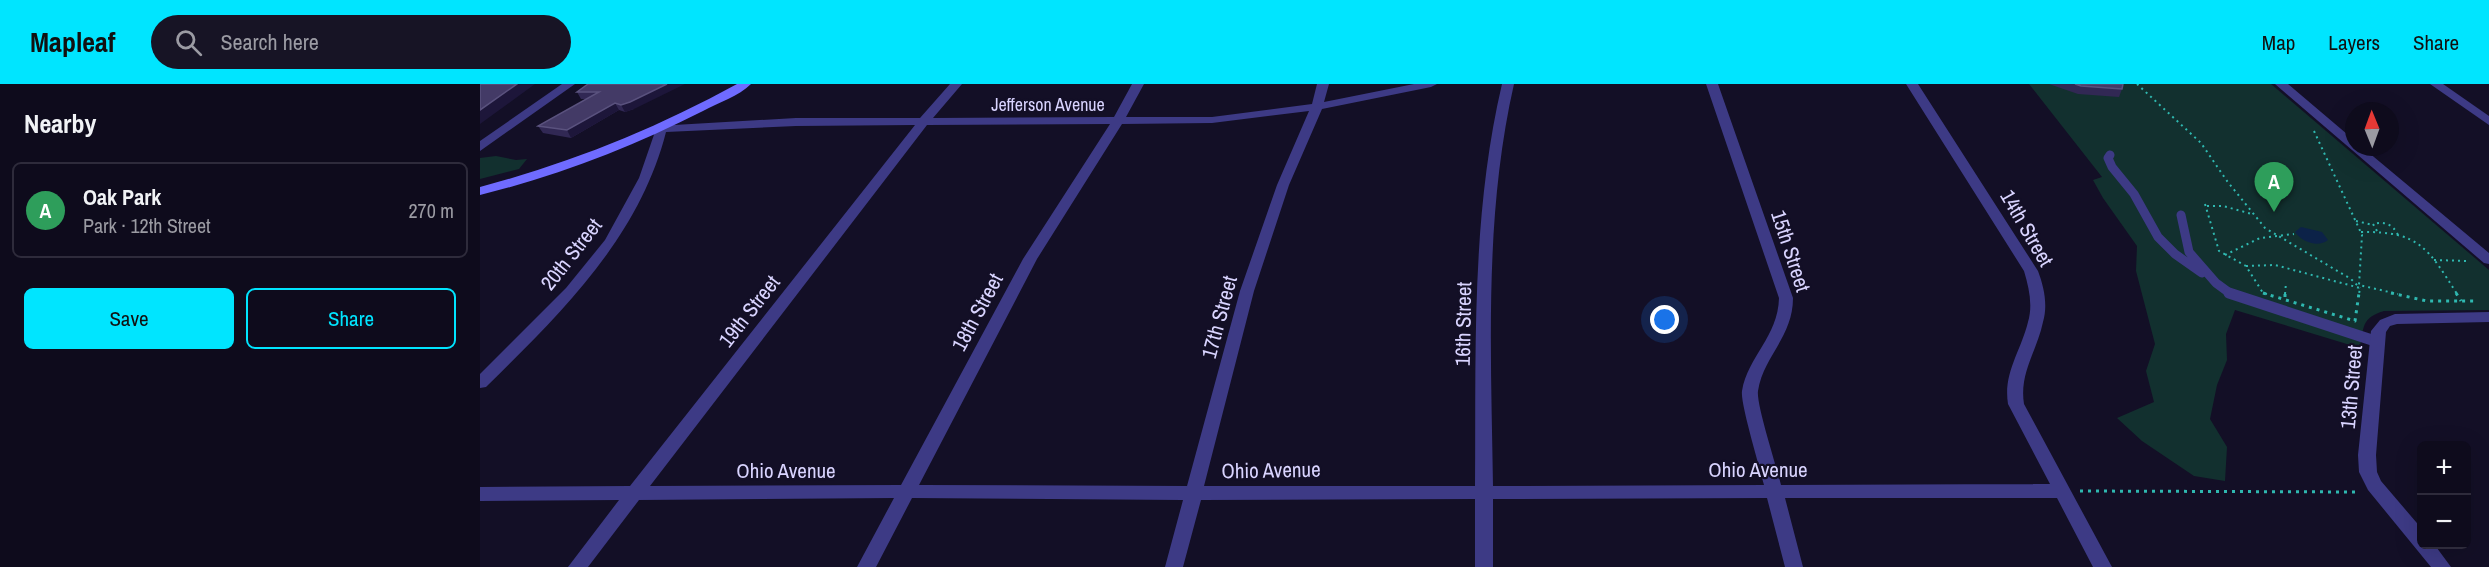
<!DOCTYPE html>
<html lang="en">
<head>
<meta charset="utf-8">
<style>
	:root { --surface:#0e0b1c; --page:#171425; --text:#f1f3f6; --muted:#9b9ba3; --line:#2e2b3b; --accent:#00e5ff }
	body { margin:0; font-family:"Archivo Narrow",sans-serif; background:var(--page); color:var(--text) }
	.controls { position:absolute; right:18px; bottom:18px; display:grid; overflow:hidden; border-radius:9px; box-shadow:0 6px 24px #0002 }
	.controls button { width:54px; height:54px; display:grid; place-items:center; padding:0; border:0; border-bottom:2px solid var(--line); background:var(--surface); color:var(--text); font:30px sans-serif }
	.compass { position:absolute; left:1865px; top:18px; width:54px; height:54px; border-radius:50%; background:var(--surface); box-shadow:0 6px 24px #0002; rotate:359deg }
	.you { position:absolute; left:1185px; top:236px; width:21px; height:21px; margin:-15px; border:4px solid #fff; border-radius:50%; background:#1a73e8; box-shadow:0 0 0 9px #1a73e833 }
	.badge { display:grid; place-items:center; width:39px; height:39px; border-radius:50%; background:var(--accent); color:#fff; font-size:20px; font-weight:700 }
	.pin { position:absolute; translate:-50% -50px; filter:drop-shadow(0 2px 3px #0008) }
	.pin::after { content:''; position:absolute; top:32px; width:21px; height:18px; background:inherit; clip-path:polygon(0 0,100% 0,50% 100%) }
	.list { margin:0; padding:0; list-style:none }
	h2 { display:flex; justify-content:space-between; align-items:center; height:78px; margin:0; padding:0 24px; font-size:26px }
	h2 small { font-size:20px; font-weight:400; color:var(--muted) }
	.list li { display:grid; grid-template-columns:39px 1fr auto; gap:18px; align-items:center; box-sizing:border-box; height:96px; margin:0 12px 12px; padding:0 12px; border:2px solid var(--line); border-radius:9px }
	.list b { display:block; font-size:22px; white-space:nowrap }
	.list p { margin:0; font-size:20px; white-space:nowrap; color:var(--muted) }
	.list em { font-size:20px; font-style:normal; color:var(--muted) }
	.actions { display:flex; gap:12px; padding:18px 24px }
	.actions a { flex:1; padding:14px 0; border:2px solid var(--accent); border-radius:9px; text-align:center; font-size:21px; color:var(--accent) }
	.actions .main { background:var(--accent); color:#111 }
	.icon { flex:none; width:33px; height:33px; fill:none; stroke:currentColor; stroke-width:2; stroke-linecap:round; stroke-linejoin:round }
	.map { position:relative; flex:none; width:2009px; height:483px; overflow:hidden }
	header { display:flex; align-items:center; gap:36px; box-sizing:border-box; height:84px; padding:0 30px; background:var(--accent); color:#111 }
	header strong { font-size:28px }
	nav { display:flex; gap:33px; margin-inline-start:auto; font-size:21px }
	.search { width:420px; height:54px; background:var(--page); display:flex; align-items:center; gap:15px; box-sizing:border-box; padding:0 21px; border-radius:33px; color:var(--muted); font-size:22px }
	main { display:flex }
	aside { flex:1; background:var(--surface) }
	.map>svg:first-child { display:block }
	.green { fill:#12302f }
	.water { fill:#0c2248 }
	.lines { fill:none; stroke-linecap:round; stroke-linejoin:round }
	.path-far1 { stroke:#2fb8b0; stroke-width:2; stroke-dasharray:2 4; stroke-linecap:butt }
	.path { stroke:#2fb8b0; stroke-width:3; stroke-dasharray:3 5; stroke-linecap:butt }
	.lane-far1 { stroke:#3d3a85; stroke-width:9 }
	.lane { stroke:#3d3a85; stroke-width:11 }
	.street { fill:#3d3a85; fill-rule:evenodd }
	.secondary { fill:#6f6bff; fill-rule:evenodd }
	.wall { fill:#312854 }
	.shaded-wall { fill:#1d163a }
	.building { fill:#433a66; stroke:#5a527e; stroke-width:1.5 }
	.labels { text-anchor:middle; dominant-baseline:central; stroke-width:4.5; stroke-linejoin:round; paint-order:stroke }
	.far-street-label { font-size:18px; fill:#d9d4ff; stroke:#130f26 }
	.street-label { font-size:21px; fill:#d9d4ff; stroke:#130f26 }
</style>
</head>
<body>
<header>
<strong>Mapleaf</strong>
<div class="search"><svg class="icon" aria-label="search" viewBox="0 0 24 24"><circle cx="10" cy="10" r="6"/><path d="M15 15l6 6"/></svg>Search here</div>
<nav><a>Map</a><a>Layers</a><a>Share</a></nav>
</header>
<main>
<aside>
<h2>Nearby<small></small></h2>
<ul class="list">
<li><span class="badge" style="background:#2e9e5b">A</span><div><b>Oak Park</b><p>Park · 12th Street</p></div><em>270 m</em></li>
</ul>
<div class="actions"><a class="main">Save</a><a>Share</a></div>
</aside>
<div class="map">
<svg width="2009" height="483" viewBox="0 0 2009 483">
	<rect width="100%" height="100%" fill="#130f26"/>
	<path class="green" d="M1549 0H1791L2009 186V226L1904 227C1881 234 1884 243 1880 264L1755 226 1746 250 1747 276 1737 301 1730 335 1747 363 1745 397 1714 392 1662 357 1637 334 1674 318 1666 287 1675 260 1656 187 1657 162 1623 114 1613 96 1622 93Z
		M16 72 36 76 47 75 39 85 0 95V74Z"/>
	<path class="water" d="M1821 143 1842 148 1848 156C1838 164 1822 158 1815 148Z"/>
	<g class="lines">
		<path class="path-far1" d="M1657 0 1721 59 1747 97 1785 144 1871 195 1880 204
			M1834 47 1882 151 1879 201 1918 210
			M1725 120 1739 167 1766 182
			M1727 122H1743L1772 130
			M1876 137 1893 141
			M1897 147 1893 140C1904 137 1913 140 1918 151
			M1881 148C1939 147 1948 164 1977 210
			M1745 171 1780 154 1814 150
			M1954 176 1988 177
			M1787 210 1783 209 1766 182 1795 181 1880 204 1879 210
			M1805 210 1806 199"/>
		<path class="path" d="M1783 209 1875 237 1879 209
			M1911 209 1947 217H1997
			M1976 209 1981 217
			M1805 213V209
			M1600 407 1878 408"/>
		<path class="lane-far1" d="M1630 71 1628 74 1632 83 1654 110 1678 153 1695 170 1722 189
			M1701 131 1709 168 1736 199 1751 210"/>
		<path class="lane" d="M1749 209 1898 258"/>
		<path class="street" d="M82 0H95L0 67V57Z
			M470 0H482L453 34 634 33 652 0H664L646 33H732L832 20 837 0H849L844 18 934 0H957L951 3 842 25 809 101 774 207 724 402H995C996 267 991 132 1022 0H1034C1004 132 1011 267 1013 402L1284 401C1280 384 1260 319 1262 307 1268 272 1298 253 1299 214L1226 0H1238L1313 214C1313 253 1283 273 1278 307 1276 320 1297 384 1301 401L1570 400 1528 320C1523 289 1541 267 1548 238 1553 221 1549 204 1544 187L1426 0H1438L1558 187C1564 203 1568 221 1563 238 1557 267 1539 289 1544 320L1632 483H1613L1577 414H1305L1323 483H1305L1287 414 1013 415V483H995V415L721 416 703 483H685L703 416 432 414 396 483H377L414 414 159 416 108 483H88L139 416 0 417V403L150 402 435 41 316 42 186 48C159 154 81 229 6 303L0 304V290L86 204 125 156 159 94 177 42 316 34H440ZM829 27 797 101 760 207 707 402 439 401 557 175 642 40 732 39ZM630 40 543 175 421 401 170 402 447 41Z
			M1795 0H1808L1874 56V63H1882L2009 169V180L2004 179Z
			M1950 0H1963L2009 32V41Z
			M2009 228V238L1917 240 1910 242 1906 248 1896 371 1897 388 1901 397 1942 445V460H1954L1971 483H1951L1888 406 1879 388 1878 371 1891 247 1900 236 1915 230Z"/>
		<path class="secondary" d="M257 0H271C259 12 238 19 223 27 152 63 77 92 0 111V103C90 79 175 45 257 0Z"/>
	</g>
	<path class="wall" d="M108 0 154 25 145 28 139 26 91 54 63 49 58 42 107 15H101L97 8Z
		M1569 0H1643L1642 5 1639 13 1598 10Z"/>
	<path class="shaded-wall" d="M37 0H55L0 40V26Z
		M187 0H205L154 25 145 28 141 21Z
		M135 19 139 26 91 54 87 46Z"/>
	<path class="building" d="M0 0H37L0 26Z
		M108 0H187L150 18 141 21 135 19 87 46 58 42 119 8H97Z
		M1595 0H1643L1642 5 1601 2Z"/>
	<g class="labels">
		<g class="far-street-label">
			<text x="568" y="20">Jefferson Avenue</text>
		</g>
		<g class="street-label">
			<text transform="translate(1547 144) rotate(60)">14th Street</text>
			<text transform="translate(1311 167) rotate(72)">15th Street</text>
			<text transform="translate(91 170) rotate(-52)">20th Street</text>
			<text transform="translate(269 227) rotate(-52)">19th Street</text>
			<text transform="translate(497 228) rotate(-62)">18th Street</text>
			<text transform="translate(739 233) rotate(-75)">17th Street</text>
			<text transform="translate(983 240) rotate(-89)">16th Street</text>
			<text transform="translate(1871 303) rotate(-85)">13th Street</text>
			<text x="1278" y="385">Ohio Avenue</text>
			<text x="306" y="386">Ohio Avenue</text>
			<text transform="translate(791 386) rotate(-1)">Ohio Avenue</text>
		</g>
	</g>
</svg>
<div class="controls">
<button>+</button>
<button>−</button>
</div>
<svg class="compass" viewBox="-18 -18 36 36"><path d="M0-13l5 13h-10z" fill="#e53935"/><path d="M0 13l5-13h-10z" fill="#9b9ba3"/></svg>
<div class="you"></div>
<div class="pin badge" style="left:1794px;top:128px;background:#2e9e5b">A</div>
</div>
</main>
</body>
</html>
